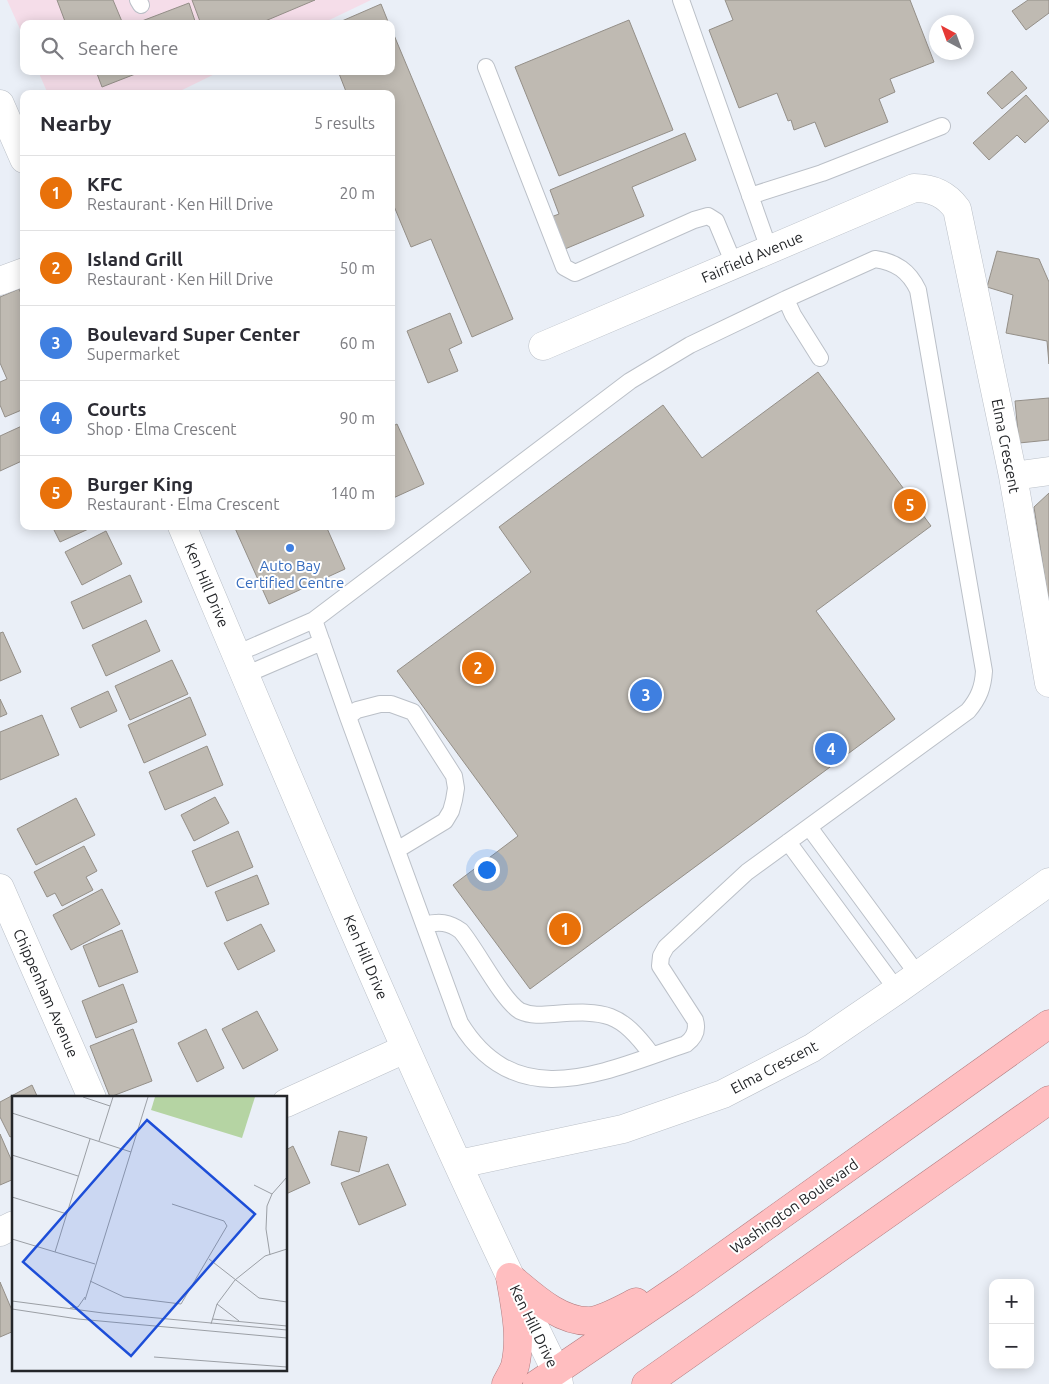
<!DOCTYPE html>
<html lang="en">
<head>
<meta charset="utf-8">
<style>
	:root { --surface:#fff; --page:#f2f2f3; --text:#2b2b33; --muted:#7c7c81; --line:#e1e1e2; --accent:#1a835f }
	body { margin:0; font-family:Ubuntu,sans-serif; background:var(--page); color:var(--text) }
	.controls { position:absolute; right:15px; bottom:15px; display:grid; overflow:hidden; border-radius:10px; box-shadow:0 2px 12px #0003 }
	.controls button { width:45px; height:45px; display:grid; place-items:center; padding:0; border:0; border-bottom:1px solid var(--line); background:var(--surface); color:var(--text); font:25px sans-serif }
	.compass { position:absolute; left:929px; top:15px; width:45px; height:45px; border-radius:50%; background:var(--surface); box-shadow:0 2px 12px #0003; rotate:319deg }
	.you { position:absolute; left:486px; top:869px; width:18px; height:18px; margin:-12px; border:4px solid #fff; border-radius:50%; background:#1a73e8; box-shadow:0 0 0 8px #1a73e833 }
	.badge { display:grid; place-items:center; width:32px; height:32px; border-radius:50%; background:var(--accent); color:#fff; font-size:16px; font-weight:700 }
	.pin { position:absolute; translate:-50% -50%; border:2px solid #fff; box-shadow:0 1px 5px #0006 }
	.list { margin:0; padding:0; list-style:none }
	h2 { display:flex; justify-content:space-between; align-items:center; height:65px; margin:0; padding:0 20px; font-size:21px }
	h2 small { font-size:16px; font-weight:400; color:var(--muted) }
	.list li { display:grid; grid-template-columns:32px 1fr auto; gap:15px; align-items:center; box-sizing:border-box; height:75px; padding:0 20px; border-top:1px solid var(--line) }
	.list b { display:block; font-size:19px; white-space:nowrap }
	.list p { margin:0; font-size:16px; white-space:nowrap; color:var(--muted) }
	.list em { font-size:16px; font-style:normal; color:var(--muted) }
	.icon { flex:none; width:28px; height:28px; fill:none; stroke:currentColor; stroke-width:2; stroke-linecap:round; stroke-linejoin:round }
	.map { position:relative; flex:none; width:1049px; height:1384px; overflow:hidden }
	.search { position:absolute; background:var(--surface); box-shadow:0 2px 12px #0003; left:20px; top:20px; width:375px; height:55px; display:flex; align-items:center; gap:12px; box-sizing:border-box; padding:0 18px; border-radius:10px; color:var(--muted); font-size:19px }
	.panel { position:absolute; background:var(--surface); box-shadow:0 2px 12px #0003; left:20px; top:90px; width:375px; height:440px; border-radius:10px }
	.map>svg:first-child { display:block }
	.education { fill:#f5dde9 }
	.building { fill:#bfbab2; stroke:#948f88 }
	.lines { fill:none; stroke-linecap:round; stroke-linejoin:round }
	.service-casing { stroke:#bbc0c8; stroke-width:18 }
	.minor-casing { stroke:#bbc0c8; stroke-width:29 }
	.trunk-casing { stroke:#b27e81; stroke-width:29 }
	.service { stroke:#fff; stroke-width:16 }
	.minor { stroke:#fff; stroke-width:28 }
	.trunk { stroke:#ffbec0; stroke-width:28 }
	.shop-dot { fill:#3f7fe0; stroke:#fff; stroke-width:2 }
	.labels { text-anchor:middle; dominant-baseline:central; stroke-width:4; stroke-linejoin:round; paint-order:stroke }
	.street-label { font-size:15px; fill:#242629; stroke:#fff }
	.shop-label { font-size:15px; fill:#366cbe; stroke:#fff }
	.inset-road { fill:none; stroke:#9b9fa5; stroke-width:1 }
	.view { fill:#1d4ed8; fill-opacity:0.15; stroke:#1d4ed8; stroke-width:2.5 }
	.inset-edge { fill:none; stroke:#242629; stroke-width:2.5 }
</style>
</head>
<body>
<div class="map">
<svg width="1049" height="1384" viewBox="0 0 1049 1384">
	<rect width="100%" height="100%" fill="#eaeff7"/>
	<path class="education" d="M7 0H371L321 24H24V38Z
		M38 71H221L174 94H48Z"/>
	<path class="building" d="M57 0H113L123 24H66Z
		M192 0H315L258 24H201Z
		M725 0H910L934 62 890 79 895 92 879 99 888 122 825 147 815 122 794 130 791 120 788 121 777 93 739 108 709 30 733 20Z
		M1028 0H1049V13L1026 30 1012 11Z
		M189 3 196 24H134Z
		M381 4 389 24H335Z
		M629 20 673 130 559 176 515 67Z
		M391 28 513 319 472 337 431 239 411 247 391 199V94H347L338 71H391Z
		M96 71H143L102 87Z
		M1012 71 1027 88 1002 109 987 93Z
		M1026 95 1049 121 1025 143 1017 135 989 160 973 143Z
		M685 133 696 160 632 187 644 216 565 249 551 217 559 214 550 190Z
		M997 251 1039 259 1049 282V364L1047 341 1006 333 1013 295 987 287Z
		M19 289 24 300V409L5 417 0 405V382L7 379 0 363V297Z
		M450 313 462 343 449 349 458 371 428 383 407 331Z
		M818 372 931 526 816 611 895 719 530 989 453 885 518 836 397 671 531 572 499 527 663 405 702 458Z
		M1049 398V440L1019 443 1015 401Z
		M397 424 424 484 391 499V427Z
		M24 425V460L0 471V436Z
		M1049 493V605L1034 507Z
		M52 526H95L60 542Z
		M234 526H326L345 569 269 604Z
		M106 531 122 564 82 585 65 552Z
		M130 575 142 602 83 629 71 602Z
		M146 620 160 651 106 676 92 645Z
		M3 632 21 672 0 681V633Z
		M172 660 188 694 130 720 115 686Z
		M108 691 117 711 80 728 71 708Z
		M190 697 206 735 144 763 128 725Z
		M0 699 7 714 0 717Z
		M42 715 59 755 0 780V732Z
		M207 746 223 785 165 810 149 772Z
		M215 797 229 823 194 841 181 815Z
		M76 798 95 835 36 865 17 829Z
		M238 831 253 867 207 887 192 851Z
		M84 846 97 871 86 877 93 890 62 906 55 893 47 897 34 872Z
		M257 875 269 904 227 921 215 892Z
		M102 889 120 924 71 950 53 915Z
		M261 924 275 951 238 970 224 943Z
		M122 930 138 972 99 987 83 946Z
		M123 984 137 1022 96 1038 82 1001Z
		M257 1011 278 1050 243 1069 222 1029Z
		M133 1029 152 1081 110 1097 90 1046Z
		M206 1029 224 1068 197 1082 178 1043Z
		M32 1085 38 1098H14V1135L10 1137 0 1117V1102Z
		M339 1131 367 1137 359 1172 331 1165Z
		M0 1134 14 1166V1179L0 1185Z
		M293 1146 310 1183 286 1194V1150Z
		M388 1164 406 1205 359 1225 341 1183Z
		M0 1282 14 1315V1331L0 1337Z"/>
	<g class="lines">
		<defs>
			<path id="service" d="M138 0 141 5
				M681 0 769 249
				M486 67 564 267 575 273 694 220 708 216 716 221 734 264
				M750 196 822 173 942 126
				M786 299 793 315 820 358
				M236 654 314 620 630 381 690 345 786 299 875 259C896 262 909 271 918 290L984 671C983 687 979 698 968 711L747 872 666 947 661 956 660 966 695 1020C698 1030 694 1038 686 1044 605 1071 517 1116 460 1023L348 717 314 620
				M245 675 322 642
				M348 717 357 710 380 704H391L413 712 454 776 456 788 454 800 451 811 445 821 397 850
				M809 827 918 975
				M788 842 897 990
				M424 925C439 921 449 922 461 931 477 950 502 1000 520 1011 531 1016 542 1015 554 1014 606 1010 620 1012 652 1055"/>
			<path id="minor" d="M0 104 24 159
				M0 281 24 272
				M543 346 914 188C933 188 946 194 957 209L1013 476 1049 683
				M1013 476 1049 471
				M182 526C302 810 420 1095 556 1371L559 1384
				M0 888 92 1098
				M286 1103 405 1049
				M459 1164 623 1129 723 1094 812 1048 897 990 1049 882
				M0 1232 14 1225"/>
			<path id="trunk" d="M510 1277C532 1295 559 1322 590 1321 603 1320 624 1308 636 1302
				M506 1384C509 1378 513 1372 515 1366 522 1337 515 1306 510 1277
				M537 1384 686 1283 1049 1024
				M646 1384 1049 1100"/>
		</defs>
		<use href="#service" class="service-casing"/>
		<use href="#minor" class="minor-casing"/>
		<use href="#trunk" class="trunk-casing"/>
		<use href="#service" class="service"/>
		<use href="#minor" class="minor"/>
		<use href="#trunk" class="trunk"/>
	</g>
	<circle class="shop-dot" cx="290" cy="548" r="5"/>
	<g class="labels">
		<g class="street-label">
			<text transform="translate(752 257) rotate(-23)">Fairfield Avenue</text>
			<text transform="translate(1006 446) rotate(79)">Elma Crescent</text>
			<text transform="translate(207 585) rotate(67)">Ken Hill Drive</text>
			<text transform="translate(366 957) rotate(67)">Ken Hill Drive</text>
			<text transform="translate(46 993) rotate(66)">Chippenham Avenue</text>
			<text transform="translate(774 1067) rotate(-28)">Elma Crescent</text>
			<text transform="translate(794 1206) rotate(-35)">Washington Boulevard</text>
			<text transform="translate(534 1326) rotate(64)">Ken Hill Drive</text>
		</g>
		<g class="shop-label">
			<text x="290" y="565">Auto Bay<tspan x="290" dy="17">Certified Centre</tspan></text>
		</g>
	</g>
	<g transform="translate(12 1096)">
		<rect width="275" height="275" fill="#eaeff7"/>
		<path d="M143 1H243L230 42 139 14Z" fill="#b5d4a3"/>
		<path class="inset-road" d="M71 1 98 10M0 17 119 56M87 45 101 1M0 59 66 80M242 89 260 98M0 101 55 118M0 143 83 168M43 156 78 43M258 159 254 133 255 110 260 98 275 81M197 163 247 202 275 206M78 185 112 201 169 208 215 130 212 125 160 108M73 204 136 1M0 205 91 217 275 234M205 208 227 225M58 212 66 211 73 201M0 213 66 223 275 242M200 223 275 230M199 228 205 208 223 184 253 160 275 153M142 261 275 271"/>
		<path class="view" d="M135 24 243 118 119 260 11 166Z"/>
		<rect width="275" height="275" class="inset-edge"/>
	</g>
</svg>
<div class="controls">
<button>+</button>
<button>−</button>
</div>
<svg class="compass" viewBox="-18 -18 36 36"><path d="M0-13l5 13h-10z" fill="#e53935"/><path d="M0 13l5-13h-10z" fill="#7c7c81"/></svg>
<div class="you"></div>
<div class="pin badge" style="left:565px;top:929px;background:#e8710a">1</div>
<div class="pin badge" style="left:478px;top:668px;background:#e8710a">2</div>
<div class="pin badge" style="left:646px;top:695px;background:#3f7fe0">3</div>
<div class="pin badge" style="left:831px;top:749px;background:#3f7fe0">4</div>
<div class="pin badge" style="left:910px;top:505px;background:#e8710a">5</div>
<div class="search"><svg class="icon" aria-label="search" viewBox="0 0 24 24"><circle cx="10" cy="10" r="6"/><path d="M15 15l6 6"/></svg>Search here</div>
<section class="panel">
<h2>Nearby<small>5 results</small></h2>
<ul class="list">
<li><span class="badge" style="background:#e8710a">1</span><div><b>KFC</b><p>Restaurant · Ken Hill Drive</p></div><em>20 m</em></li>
<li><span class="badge" style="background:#e8710a">2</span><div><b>Island Grill</b><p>Restaurant · Ken Hill Drive</p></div><em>50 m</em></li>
<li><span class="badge" style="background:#3f7fe0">3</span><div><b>Boulevard Super Center</b><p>Supermarket</p></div><em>60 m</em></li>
<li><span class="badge" style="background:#3f7fe0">4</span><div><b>Courts</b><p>Shop · Elma Crescent</p></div><em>90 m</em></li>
<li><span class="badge" style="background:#e8710a">5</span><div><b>Burger King</b><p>Restaurant · Elma Crescent</p></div><em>140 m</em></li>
</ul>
</section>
</div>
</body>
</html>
